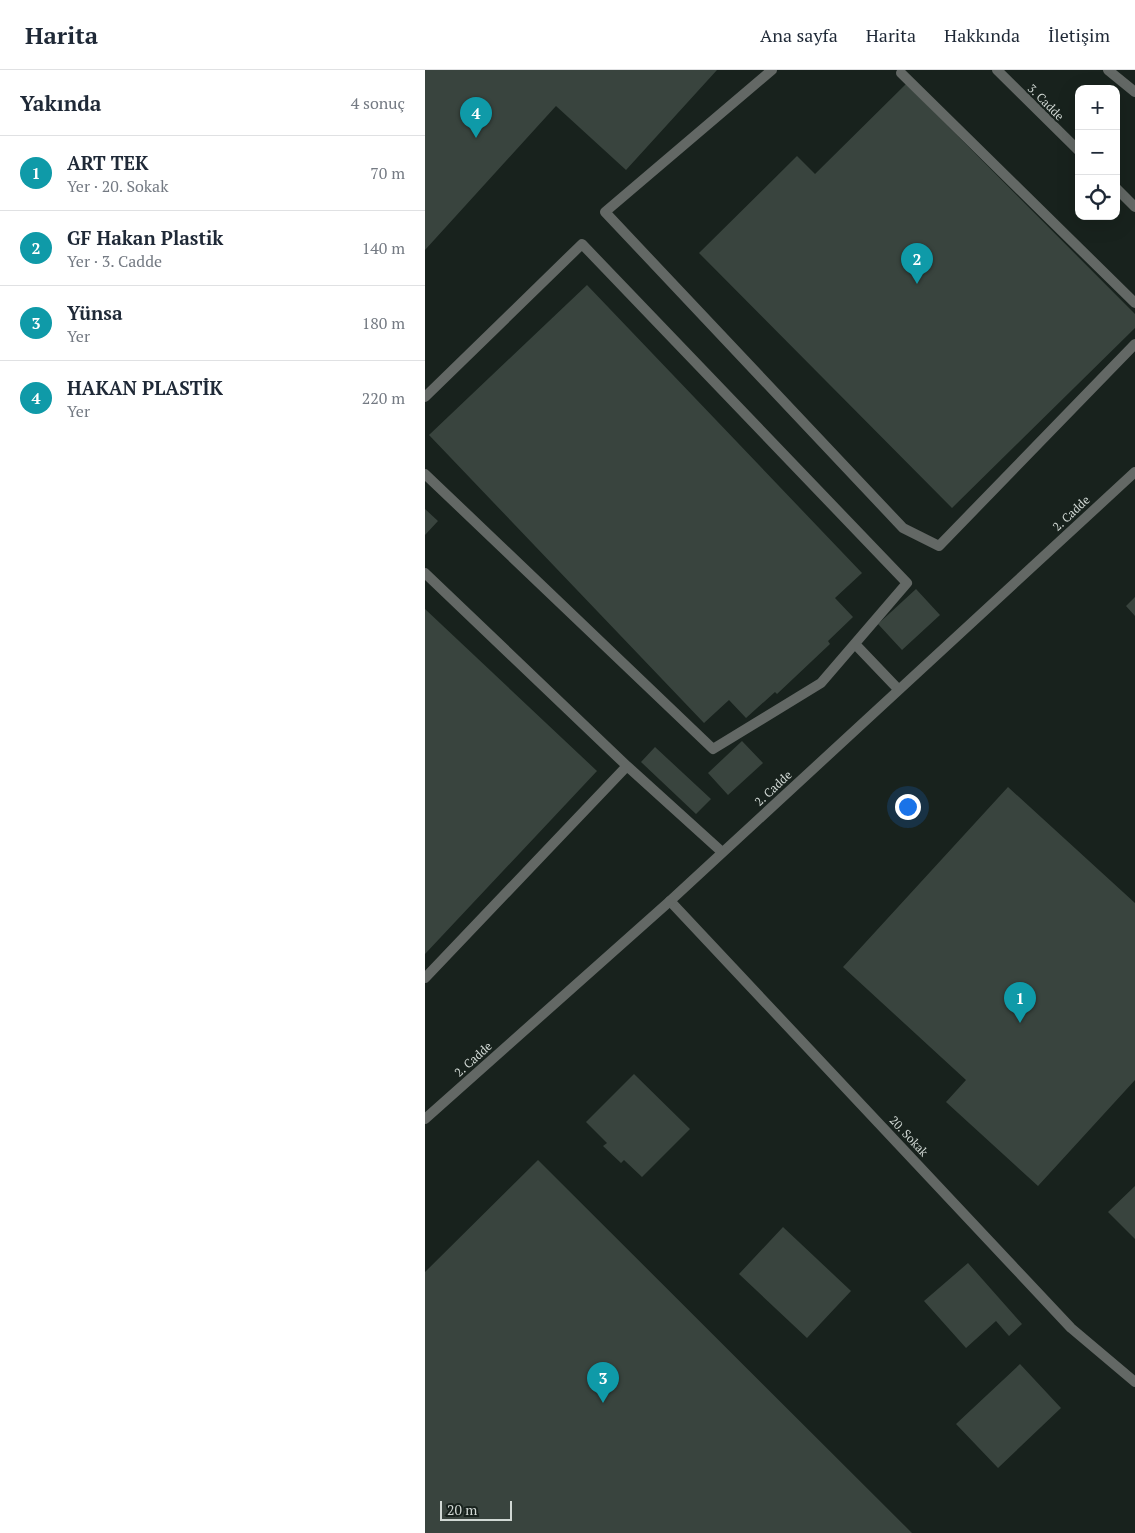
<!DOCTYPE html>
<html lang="tr">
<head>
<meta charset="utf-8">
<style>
	:root { --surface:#fff; --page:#f2f2f3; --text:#1f2937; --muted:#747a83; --line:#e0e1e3; --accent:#7e558b }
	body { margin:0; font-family:"PT Serif",serif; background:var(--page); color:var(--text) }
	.controls { position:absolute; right:15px; top:15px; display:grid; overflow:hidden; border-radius:10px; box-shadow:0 5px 20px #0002 }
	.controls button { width:45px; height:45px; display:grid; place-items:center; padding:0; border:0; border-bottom:1px solid var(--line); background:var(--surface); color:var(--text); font:25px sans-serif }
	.scale { position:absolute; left:15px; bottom:12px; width:72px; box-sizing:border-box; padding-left:5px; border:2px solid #d1d8d4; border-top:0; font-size:14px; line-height:18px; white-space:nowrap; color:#d1d8d4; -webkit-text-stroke:4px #18221d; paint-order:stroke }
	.you { position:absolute; left:482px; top:736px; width:18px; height:18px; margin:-12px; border:4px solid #fff; border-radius:50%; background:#1a73e8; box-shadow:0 0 0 8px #1a73e833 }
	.badge { display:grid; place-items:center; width:32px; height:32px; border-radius:50%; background:var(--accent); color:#fff; font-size:16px; font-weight:700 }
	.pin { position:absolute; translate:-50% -41px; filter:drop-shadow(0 1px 2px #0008) }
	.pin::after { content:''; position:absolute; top:26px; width:18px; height:15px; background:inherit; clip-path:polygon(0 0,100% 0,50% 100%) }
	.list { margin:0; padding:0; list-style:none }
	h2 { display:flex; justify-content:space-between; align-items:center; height:65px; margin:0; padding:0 20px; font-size:21px }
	h2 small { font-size:16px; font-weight:400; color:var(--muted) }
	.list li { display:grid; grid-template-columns:32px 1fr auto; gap:15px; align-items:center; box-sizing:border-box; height:75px; padding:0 20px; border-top:1px solid var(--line) }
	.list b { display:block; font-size:19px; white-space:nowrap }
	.list p { margin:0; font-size:16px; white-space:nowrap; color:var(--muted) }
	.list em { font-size:16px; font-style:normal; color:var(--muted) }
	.icon { flex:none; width:28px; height:28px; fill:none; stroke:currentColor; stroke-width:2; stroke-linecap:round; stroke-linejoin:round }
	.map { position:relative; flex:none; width:710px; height:1463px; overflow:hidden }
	header { display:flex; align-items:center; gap:30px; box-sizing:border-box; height:70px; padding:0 25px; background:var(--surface); border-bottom:1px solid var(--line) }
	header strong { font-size:24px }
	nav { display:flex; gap:28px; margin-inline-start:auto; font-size:18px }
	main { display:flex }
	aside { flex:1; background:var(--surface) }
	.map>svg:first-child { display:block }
	.building { fill:#39443e }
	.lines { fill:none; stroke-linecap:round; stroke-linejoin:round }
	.service { stroke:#636865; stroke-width:10 }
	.minor { stroke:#636865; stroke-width:10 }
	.tertiary { stroke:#636865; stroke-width:10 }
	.labels { text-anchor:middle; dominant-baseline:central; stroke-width:4.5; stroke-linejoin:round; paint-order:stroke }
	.street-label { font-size:12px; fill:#d1d8d4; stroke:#18221d }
</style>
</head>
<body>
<header>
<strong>Harita</strong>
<nav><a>Ana sayfa</a><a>Harita</a><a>Hakkında</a><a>İletişim</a></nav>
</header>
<main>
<aside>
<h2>Yakında<small>4 sonuç</small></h2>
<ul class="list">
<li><span class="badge" style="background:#0f9aa8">1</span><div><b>ART TEK</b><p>Yer · 20. Sokak</p></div><em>70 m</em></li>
<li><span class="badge" style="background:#0f9aa8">2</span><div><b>GF Hakan Plastik</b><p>Yer · 3. Cadde</p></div><em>140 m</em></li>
<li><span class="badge" style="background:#0f9aa8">3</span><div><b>Yünsa</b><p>Yer</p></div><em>180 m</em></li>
<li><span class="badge" style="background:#0f9aa8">4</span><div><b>HAKAN PLASTİK</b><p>Yer</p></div><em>220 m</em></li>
</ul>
</aside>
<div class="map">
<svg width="710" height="1463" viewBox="0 0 710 1463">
	<rect width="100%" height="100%" fill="#18221d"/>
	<path class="building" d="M0 0H292L201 100 131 36 0 180Z
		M481 14 710 244V258L527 438 274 183 372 86 390 104Z
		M162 215 437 503 410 528 428 547 403 571 405 574 352 624 350 622 321 648 304 630 279 653 4 365Z
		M0 439 13 451 0 465Z
		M491 519 515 545 477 580 453 554Z
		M710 527V546L701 536Z
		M0 539 172 701 0 884Z
		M317 671 338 693 303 725 283 703Z
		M230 677 286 729 271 744 216 692Z
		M583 717 710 833V1010L613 1116 521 1032 541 1010 418 897Z
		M209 1004 265 1059 217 1107 199 1090 196 1093 178 1076 182 1073 161 1052Z
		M113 1090 487 1463H0V1202Z
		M710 1116V1169L683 1142Z
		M358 1157 426 1221 382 1268 314 1204Z
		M543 1193 597 1254 584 1266 571 1251 541 1278 499 1231Z
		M595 1294 636 1338 573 1398 531 1354Z"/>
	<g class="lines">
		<path class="service" d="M683 0 710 22
			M0 327 157 174 482 513 396 613 288 679 0 404
			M0 503 202 696 297 782
			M430 574 473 619
			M0 908 202 696"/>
		<path class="minor" d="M347 0 180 142 478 458 514 476 710 274
			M476 3 710 233
			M245 831 646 1258 710 1312"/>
		<path class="tertiary" d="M572 0 654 81
			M691 118 710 137
			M0 1049 245 831 710 402"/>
	</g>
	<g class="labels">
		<g class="street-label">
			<text transform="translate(621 32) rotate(45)">3. Cadde</text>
			<text transform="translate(646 443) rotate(-43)">2. Cadde</text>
			<text transform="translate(348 718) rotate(-43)">2. Cadde</text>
			<text transform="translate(48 989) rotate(-42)">2. Cadde</text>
			<text transform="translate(484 1066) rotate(47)">20. Sokak</text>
		</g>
	</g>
</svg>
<div class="controls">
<button>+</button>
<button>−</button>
<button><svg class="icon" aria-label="locate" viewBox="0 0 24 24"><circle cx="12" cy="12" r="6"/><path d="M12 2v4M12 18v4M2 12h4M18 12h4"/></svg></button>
</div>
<div class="scale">20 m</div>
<div class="you"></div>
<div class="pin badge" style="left:595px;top:953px;background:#0f9aa8">1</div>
<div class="pin badge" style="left:492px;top:214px;background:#0f9aa8">2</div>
<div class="pin badge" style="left:178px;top:1333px;background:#0f9aa8">3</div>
<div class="pin badge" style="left:51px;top:68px;background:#0f9aa8">4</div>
</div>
</main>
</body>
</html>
